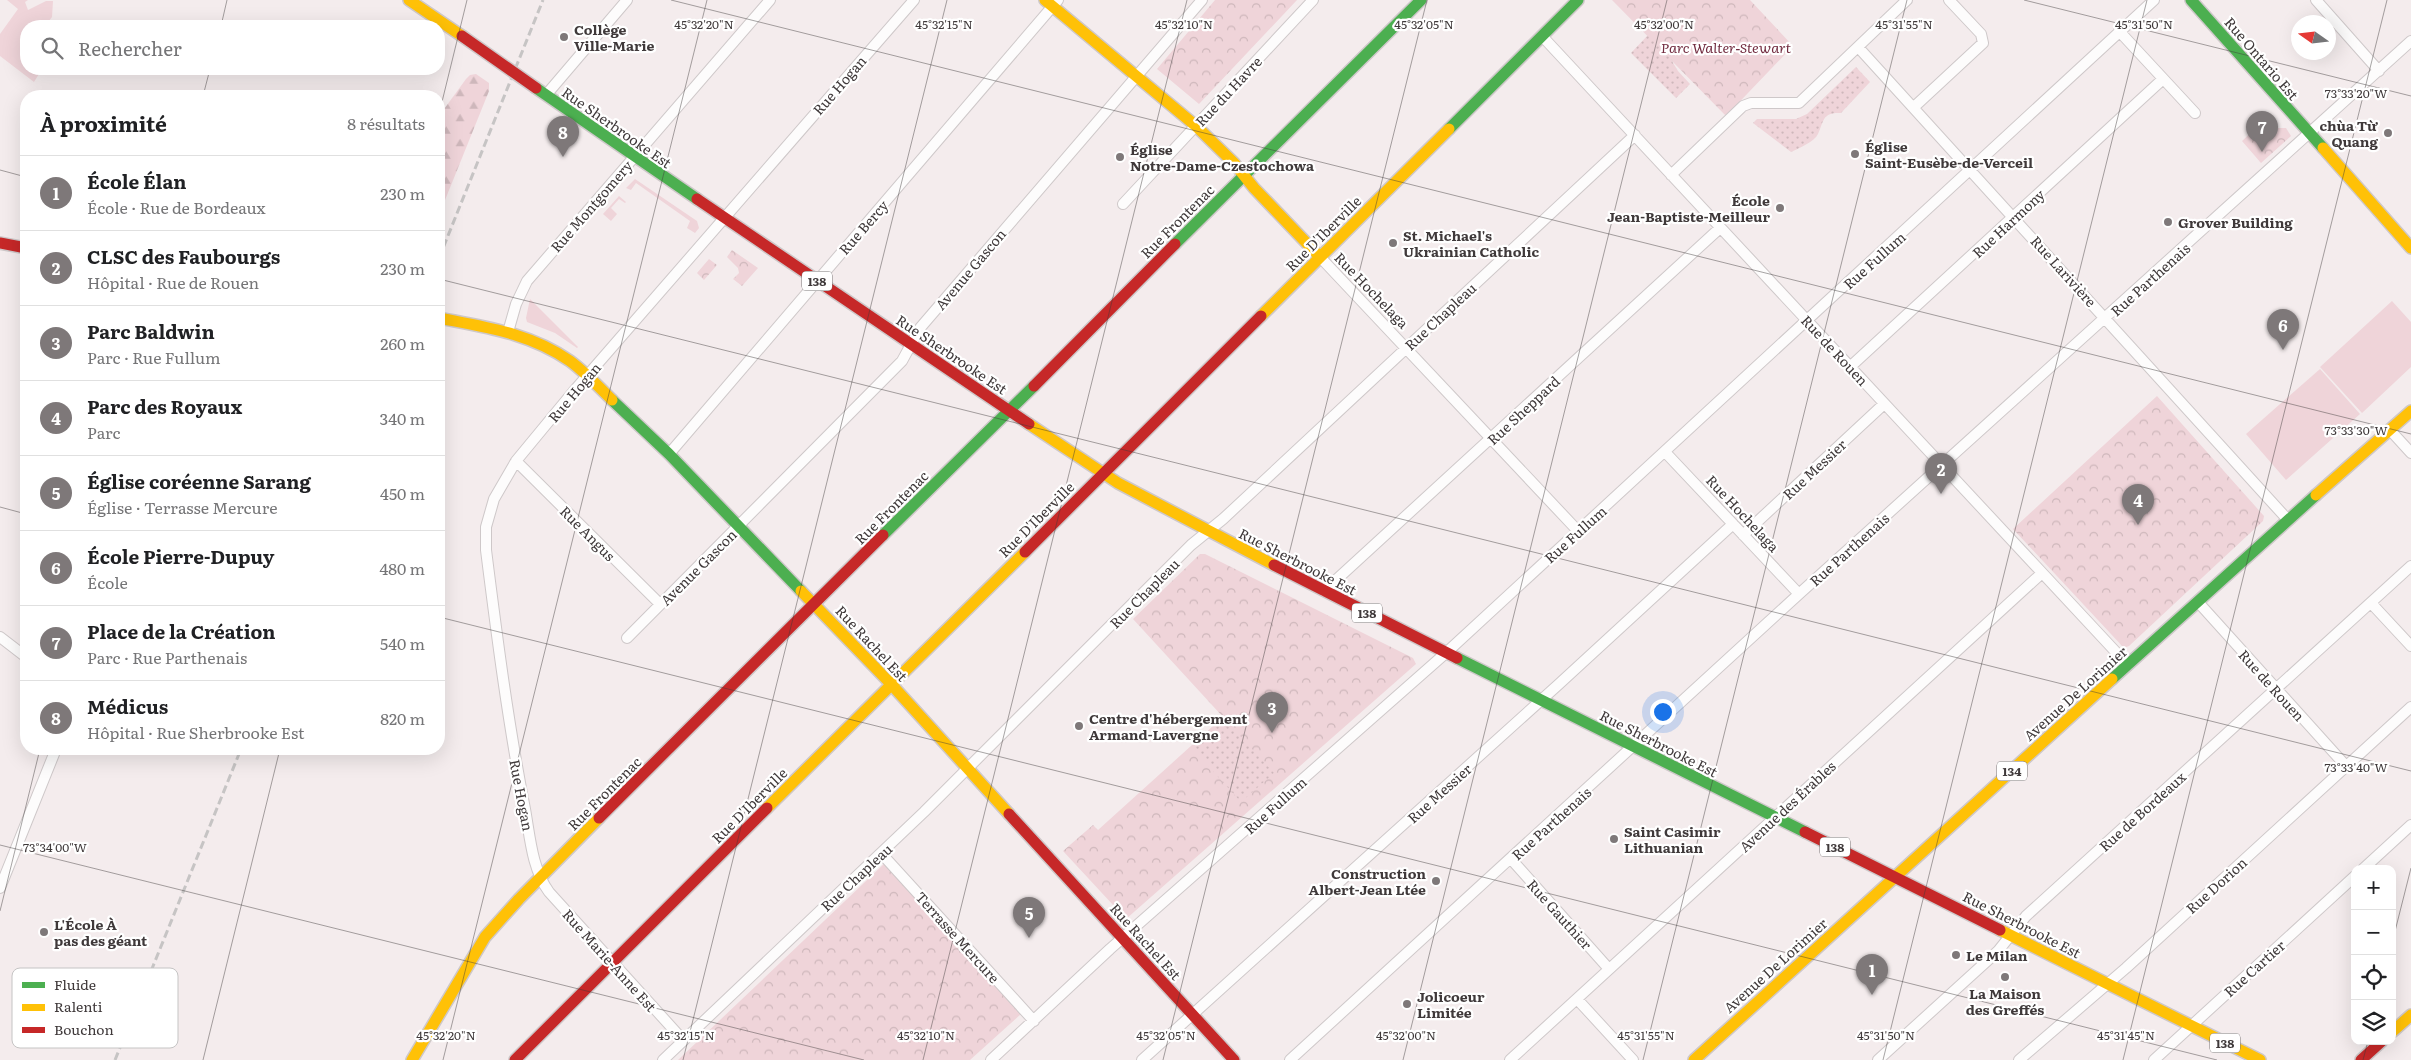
<!DOCTYPE html>
<html lang="fr">
<head>
<meta charset="utf-8">
<style>
	:root { --surface:#fff; --page:#f6f6f6; --text:#202124; --muted:#757577; --line:#e0e0e0; --accent:#7e7879 }
	body { margin:0; font-family:Literata,serif; background:var(--page); color:var(--text) }
	.controls { position:absolute; right:15px; bottom:15px; display:grid; overflow:hidden; border-radius:10px; box-shadow:0 5px 20px #0002 }
	.controls button { width:45px; height:45px; display:grid; place-items:center; padding:0; border:0; border-bottom:1px solid var(--line); background:var(--surface); color:var(--text); font:25px sans-serif }
	.compass { position:absolute; left:2291px; top:15px; width:45px; height:45px; border-radius:50%; background:var(--surface); box-shadow:0 5px 20px #0002; rotate:284deg }
	.you { position:absolute; left:1662px; top:711px; width:18px; height:18px; margin:-12px; border:4px solid #fff; border-radius:50%; background:#1a73e8; box-shadow:0 0 0 8px #1a73e833 }
	.badge { display:grid; place-items:center; width:32px; height:32px; border-radius:50%; background:var(--accent); color:#fff; font-size:16px; font-weight:700 }
	.pin { position:absolute; translate:-50% -41px; filter:drop-shadow(0 1px 2px #0008) }
	.pin::after { content:''; position:absolute; top:26px; width:18px; height:15px; background:inherit; clip-path:polygon(0 0,100% 0,50% 100%) }
	.list { margin:0; padding:0; list-style:none }
	h2 { display:flex; justify-content:space-between; align-items:center; height:65px; margin:0; padding:0 20px; font-size:21px }
	h2 small { font-size:16px; font-weight:400; color:var(--muted) }
	.list li { display:grid; grid-template-columns:32px 1fr auto; gap:15px; align-items:center; box-sizing:border-box; height:75px; padding:0 20px; border-top:1px solid var(--line) }
	.list b { display:block; font-size:19px; white-space:nowrap }
	.list p { margin:0; font-size:16px; white-space:nowrap; color:var(--muted) }
	.list em { font-size:16px; font-style:normal; color:var(--muted) }
	.icon { flex:none; width:28px; height:28px; fill:none; stroke:currentColor; stroke-width:2; stroke-linecap:round; stroke-linejoin:round }
	.map { position:relative; flex:none; width:2411px; height:1060px; overflow:hidden }
	.search { position:absolute; background:var(--surface); box-shadow:0 5px 20px #0002; left:20px; top:20px; width:425px; height:55px; display:flex; align-items:center; gap:12px; box-sizing:border-box; padding:0 18px; border-radius:20px; color:var(--muted); font-size:19px }
	.panel { position:absolute; background:var(--surface); box-shadow:0 5px 20px #0002; left:20px; top:90px; width:425px; height:665px; border-radius:20px }
	.map>svg:first-child { display:block }
	.grass { fill:#efd4d9 }
	.forest { fill:url(#forest-firs) }
	.park { fill:url(#park-crowns) }
	.garden { fill:url(#garden-dots) }
	.lines { fill:none; stroke-linecap:round; stroke-linejoin:round }
	.street-casing { stroke:#cec8c9; stroke-width:12 }
	.fast-casing { stroke:#cec8c9; stroke-width:14 }
	.slow-casing { stroke:#cec8c9; stroke-width:14 }
	.jam-casing { stroke:#cec8c9; stroke-width:14 }
	.street { stroke:#fdfcfc; stroke-width:10 }
	.fast { stroke:#4caf50; stroke-width:11 }
	.slow { stroke:#ffc107; stroke-width:11 }
	.jam { stroke:#c62828; stroke-width:11 }
	.rail { stroke:#c6c4c4; stroke-width:3; stroke-dasharray:8 4; stroke-linecap:butt }
	.jam-bridge-casing { stroke:#cec8c9; stroke-width:14; stroke-linecap:butt }
	.jam-bridge { stroke:#c62828; stroke-width:11 }
	.ticks { fill:none; stroke:#3f393a; stroke-width:1; stroke-opacity:0.45 }
	.poi-dot { fill:#7e7879; stroke:#fff; stroke-width:2 }
	.labels { text-anchor:middle; dominant-baseline:central; stroke-width:4.5; stroke-linejoin:round; paint-order:stroke }
	.shield { fill:#fff; stroke:#797475; stroke-width:1 }
	.shield-label { font-size:12px; font-weight:bold; fill:#3f393a }
	.poi-label { font-size:14px; font-weight:bold; fill:#3f393a; stroke:#fff; text-anchor:start }
	.park-label { font-size:14px; font-style:italic; fill:#722c40; stroke:#fff }
	.street-label { font-size:14px; fill:#3f393a; stroke:#fff }
	.key { fill:#fff; stroke:#c5c4c4; stroke-width:1 }
	.key-label { font-size:14px; fill:#3f393a }
	.ticks-label { font-size:12px; text-anchor:middle; fill:#3f393a; stroke:#fff; stroke-width:4.5; stroke-linejoin:round; paint-order:stroke }
</style>
</head>
<body>
<div class="map">
<svg width="2411" height="1060" viewBox="0 0 2411 1060">
	<defs>
		<pattern id="forest-firs" width="22" height="20" patternUnits="userSpaceOnUse" patternTransform="scale(1.25)"><rect width="22" height="20" fill="#efd4d9"/><path d="M5 1l3.5 6h-7zM16 11l3.5 6h-7z" fill="#ceb7bb"/></pattern>
		<pattern id="park-crowns" width="20" height="18" patternUnits="userSpaceOnUse" patternTransform="scale(1.25)"><rect width="20" height="18" fill="#efd4d9"/><path d="M2 6a3 3 0 1 1 6 0M12 15a3 3 0 1 1 6 0" fill="none" stroke="#ceb7bb"/></pattern>
		<pattern id="garden-dots" width="8" height="8" patternUnits="userSpaceOnUse" patternTransform="scale(1.25)"><rect width="8" height="8" fill="#efd4d9"/><path d="M2 2h.1M6 6h.1" fill="none" stroke="#ceb7bb" stroke-width="1.8" stroke-linecap="round"/></pattern>
	</defs>
	<rect width="100%" height="100%" fill="#f4eced"/>
	<path class="grass" d="M7 0H28L25 2 28 10 46 1H53L52 17 45 26H26V69H42L34 82 0 56V34L18 9Z
		M635 179 697 221 699 228 695 233 687 228 690 221 636 183 631 190 626 188Z
		M619 196 626 202 625 203 619 199 611 208 617 214 611 221 603 214Z
		M530 299 578 347 577 348 555 333 527 322 526 318Z
		M2392 301 2411 322V367L2362 413 2320 367Z
		M2320 369 2360 414 2286 480 2246 434Z"/>
	<path class="forest" d="M476 74 489 83V91L439 215V116L466 79 470 75Z"/>
	<path class="park" d="M1215 0H1297L1199 104 1157 69Z
		M1612 0H1750L1793 46 1726 116Z
		M2256 128H2286L2291 136 2261 163 2242 141Z
		M732 250 758 268 742 286 733 279 739 273 738 268 727 257Z
		M709 259 717 265 704 280 697 273Z
		M2157 396 2264 516 2263 521 2129 646 2124 648 2013 529Z
		M1200 554H1205L1413 658 1416 664 1126 919 1063 851 1093 825 1098 830 1223 717 1133 619Z
		M886 862 960 940 1021 1014 970 1060H678Z"/>
	<path class="garden" d="M1648 35 1670 58 1678 71 1690 84 1676 98 1631 53Z
		M1856 67 1870 82 1841 113C1822 112 1824 121 1818 134 1814 142 1799 148 1791 152L1753 123 1757 119H1796L1807 114Z
		M1223 717 1274 773 1241 802 1191 747Z"/>
	<g class="lines">
		<defs>
			<path id="street" d="M2316 0 2379 71
				M2119 31 2195 113
				M1542 36 2128 665
				M1858 47 2288 520
				M546 95 627 0
				M1914 107 1983 43 1981 34 1949 0
				M1671 175 1743 106 1751 103H1799L1907 0
				M1123 204 1313 0
				M1320 257 1578 531
				M508 332 516 304 527 281 770 0
				M1851 366 2163 79
				M2390 430 2411 453
				M1665 452 1799 594
				M669 454 1058 0
				M516 461 660 604
				M1743 535 1884 404
				M1324 591 1720 228
				M2198 602 2346 766
				M2371 603 2411 646
				M0 637 26 657
				M627 638 902 361 920 328 1202 0
				M881 853 1034 1021
				M1511 859 1609 969
				M2363 869 2411 825
				M0 888 56 749
				M1577 999 1633 1060
				M683 1040 549 892C532 869 530 837 525 809 508 723 497 637 486 550V527L494 499 516 461 573 392 914 0
				M663 1060 924 812 1191 545 1223 519 1635 135
				M991 1060 1110 949 1447 652 2154 0
				M1142 1060 1559 684 1733 524
				M1290 1060 1799 594 2411 41
				M1510 1060 2042 573
				M1878 1060 1998 951 2026 916 2411 566
				M2019 1060 2126 968 2411 707
				M2154 1060 2355 876"/>
			<path id="fast" d="M2191 0 2323 148
				M536 88 697 199
				M1449 129 1578 0
				M1175 244 1421 0
				M612 400 669 454 801 591
				M883 535 1034 386
				M1457 658 1805 832
				M2112 679 2316 495"/>
			<path id="slow" d="M409 0 462 36
				M1045 0 1196 126 1234 163 1254 188 1320 257
				M2323 148 2411 248
				M1261 316 1449 129
				M439 318C485 327 530 333 570 361 585 372 599 387 612 400
				M1029 424 1118 483 1274 565
				M2316 495 2411 411
				M801 591 891 684 1009 814
				M767 808 1025 552
				M1895 877 2112 679
				M2000 930 2260 1060
				M2392 1032 2411 1015
				M412 1060 485 937 519 899 599 818
				M1694 1060 1895 877"/>
			<path id="jam" d="M697 199 1029 424
				M0 243 26 248
				M1034 386 1175 244
				M1025 552 1261 316
				M1274 565 1457 658
				M1009 814 1234 1060
				M599 818 883 535
				M1805 832 2000 930
				M515 1060 767 808
				M2361 1060 2382 1041"/>
		</defs>
		<use href="#street" class="street-casing"/>
		<use href="#fast" class="fast-casing"/>
		<use href="#slow" class="slow-casing"/>
		<use href="#jam" class="jam-casing"/>
		<use href="#street" class="street"/>
		<use href="#fast" class="fast"/>
		<use href="#slow" class="slow"/>
		<use href="#jam" class="jam"/>
		<path class="rail" d="M439 258 543 0
			M115 1060 241 749"/>
		<defs>
			<path id="jam-bridge" d="M462 36 536 88"/>
		</defs>
		<use href="#jam-bridge" class="jam-bridge-casing"/>
		<use href="#jam-bridge" class="jam-bridge"/>
	</g>
	<path class="ticks" d="M671 0 2411 434M2024 0 2411 96M221 26 227 0M203 96 210 69M439 114 467 0M0 170 26 177M439 279 2411 771M0 507 26 514M439 617 2217 1060M0 845 864 1060M0 911 40 749M2392 943 2411 868M203 1060 280 749M443 1060 707 0M683 1060 947 0M923 1060 1187 0M1163 1060 1427 0M1403 1060 1667 0M1643 1060 1907 0M1883 1060 2147 0M2123 1060 2387 0M2363 1060 2368 1041"/>
	<g class="poi-dot">
		<circle cx="564" cy="37" r="5"/>
		<circle cx="2388" cy="133" r="5"/>
		<circle cx="1855" cy="154" r="5"/>
		<circle cx="1120" cy="157" r="5"/>
		<circle cx="1780" cy="208" r="5"/>
		<circle cx="2168" cy="222" r="5"/>
		<circle cx="1393" cy="243" r="5"/>
		<circle cx="1079" cy="726" r="5"/>
		<circle cx="1614" cy="839" r="5"/>
		<circle cx="1436" cy="881" r="5"/>
		<circle cx="44" cy="932" r="5"/>
		<circle cx="1956" cy="955" r="5"/>
		<circle cx="2005" cy="977" r="5"/>
		<circle cx="1407" cy="1004" r="5"/>
	</g>
	<g class="labels">
		<g class="shield">
			<rect x="802" y="271.5" width="30" height="19" rx="4"/>
			<rect x="1352" y="603.5" width="30" height="19" rx="4"/>
			<rect x="1997" y="761.5" width="30" height="19" rx="4"/>
			<rect x="1820" y="837.5" width="30" height="19" rx="4"/>
			<rect x="2210" y="1033.5" width="30" height="19" rx="4"/>
		</g>
		<g class="shield-label">
			<text x="817" y="281">138</text>
			<text x="1367" y="613">138</text>
			<text x="2012" y="771">134</text>
			<text x="1835" y="847">138</text>
			<text x="2225" y="1043">138</text>
		</g>
		<g class="poi-label">
			<text x="574" y="29">Collège<tspan x="574" dy="16">Ville-Marie</tspan></text>
			<text x="2378" y="125" text-anchor="end">chùa Từ<tspan x="2378" dy="16">Quang</tspan></text>
			<text x="1865" y="146">Église<tspan x="1865" dy="16">Saint-Eusèbe-de-Verceil</tspan></text>
			<text x="1130" y="149">Église<tspan x="1130" dy="16">Notre-Dame-Czestochowa</tspan></text>
			<text x="1770" y="200" text-anchor="end">École<tspan x="1770" dy="16">Jean-Baptiste-Meilleur</tspan></text>
			<text x="2178" y="222">Grover Building</text>
			<text x="1403" y="235">St. Michael's<tspan x="1403" dy="16">Ukrainian Catholic</tspan></text>
			<text x="1089" y="718">Centre d'hébergement<tspan x="1089" dy="16">Armand-Lavergne</tspan></text>
			<text x="1624" y="831">Saint Casimir<tspan x="1624" dy="16">Lithuanian</tspan></text>
			<text x="1426" y="873" text-anchor="end">Construction<tspan x="1426" dy="16">Albert-Jean Ltée</tspan></text>
			<text x="54" y="924">L'École À<tspan x="54" dy="16">pas des géant</tspan></text>
			<text x="1966" y="955">Le Milan</text>
			<text x="2005" y="993" text-anchor="middle">La Maison<tspan x="2005" dy="16">des Greffés</tspan></text>
			<text x="1417" y="996">Jolicoeur<tspan x="1417" dy="16">Limitée</tspan></text>
		</g>
		<g class="park-label">
			<text x="1726" y="47">Parc Walter-Stewart</text>
		</g>
		<g class="street-label">
			<text transform="translate(2262 58) rotate(49)">Rue Ontario Est</text>
			<text transform="translate(839 85) rotate(-49)">Rue Hogan</text>
			<text transform="translate(1228 91) rotate(-47)">Rue du Havre</text>
			<text transform="translate(617 127) rotate(35)">Rue Sherbrooke Est</text>
			<text transform="translate(591 206) rotate(-49)">Rue Montgomery</text>
			<text transform="translate(1177 221) rotate(-45)">Rue Frontenac</text>
			<text transform="translate(2008 223) rotate(-43)">Rue Harmony</text>
			<text transform="translate(863 227) rotate(-49)">Rue Bercy</text>
			<text transform="translate(1323 233) rotate(-45)">Rue D'Iberville</text>
			<text transform="translate(1874 260) rotate(-42)">Rue Fullum</text>
			<text transform="translate(970 269) rotate(-50)">Avenue Gascon</text>
			<text transform="translate(2064 271) rotate(48)">Rue Larivière</text>
			<text transform="translate(2150 279) rotate(-42)">Rue Parthenais</text>
			<text transform="translate(1372 290) rotate(46)">Rue Hochelaga</text>
			<text transform="translate(1440 316) rotate(-43)">Rue Chapleau</text>
			<text transform="translate(1835 350) rotate(47)">Rue de Rouen</text>
			<text transform="translate(952 354) rotate(34)">Rue Sherbrooke Est</text>
			<text transform="translate(574 392) rotate(-50)">Rue Hogan</text>
			<text transform="translate(1523 410) rotate(-43)">Rue Sheppard</text>
			<text transform="translate(1814 469) rotate(-43)">Rue Messier</text>
			<text transform="translate(891 507) rotate(-45)">Rue Frontenac</text>
			<text transform="translate(1743 513) rotate(47)">Rue Hochelaga</text>
			<text transform="translate(1036 519) rotate(-45)">Rue D'Iberville</text>
			<text transform="translate(588 533) rotate(45)">Rue Angus</text>
			<text transform="translate(1575 534) rotate(-42)">Rue Fullum</text>
			<text transform="translate(1849 549) rotate(-42)">Rue Parthenais</text>
			<text transform="translate(1298 561) rotate(27)">Rue Sherbrooke Est</text>
			<text transform="translate(698 567) rotate(-45)">Avenue Gascon</text>
			<text transform="translate(1144 593) rotate(-45)">Rue Chapleau</text>
			<text transform="translate(872 643) rotate(47)">Rue Rachel Est</text>
			<text transform="translate(2272 685) rotate(48)">Rue de Rouen</text>
			<text transform="translate(2075 693) rotate(-42)">Avenue De Lorimier</text>
			<text transform="translate(1659 743) rotate(27)">Rue Sherbrooke Est</text>
			<text transform="translate(604 793) rotate(-45)">Rue Frontenac</text>
			<text transform="translate(1439 793) rotate(-42)">Rue Messier</text>
			<text transform="translate(522 795) rotate(79)">Rue Hogan</text>
			<text transform="translate(749 805) rotate(-45)">Rue D'Iberville</text>
			<text transform="translate(1275 805) rotate(-42)">Rue Fullum</text>
			<text transform="translate(1787 806) rotate(-43)">Avenue des Érables</text>
			<text transform="translate(2142 811) rotate(-42)">Rue de Bordeaux</text>
			<text transform="translate(1551 823) rotate(-42)">Rue Parthenais</text>
			<text transform="translate(856 877) rotate(-43)">Rue Chapleau</text>
			<text transform="translate(2216 885) rotate(-42)">Rue Dorion</text>
			<text transform="translate(1560 914) rotate(48)">Rue Gauthier</text>
			<text transform="translate(2022 924) rotate(27)">Rue Sherbrooke Est</text>
			<text transform="translate(958 937) rotate(48)">Terrasse Mercure</text>
			<text transform="translate(1146 941) rotate(48)">Rue Rachel Est</text>
			<text transform="translate(610 960) rotate(48)">Rue Marie-Anne Est</text>
			<text transform="translate(1775 965) rotate(-42)">Avenue De Lorimier</text>
			<text transform="translate(2254 968) rotate(-42)">Rue Cartier</text>
		</g>
	</g>
	<rect x="12" y="968" width="166" height="80" rx="8" class="key"/>
	<rect x="22" y="982" width="23" height="6" fill="#4caf50"/>
	<rect x="22" y="1004" width="23" height="7" fill="#ffc107"/>
	<rect x="22" y="1027" width="23" height="6" fill="#c62828"/>
	<g class="key-label">
		<text x="54" y="990">Fluide</text>
		<text x="54" y="1012">Ralenti</text>
		<text x="54" y="1035">Bouchon</text>
	</g>
	<g class="ticks-label">
		<text x="704" y="29">45°32'20"N</text>
		<text x="944" y="29">45°32'15"N</text>
		<text x="1184" y="29">45°32'10"N</text>
		<text x="1424" y="29">45°32'05"N</text>
		<text x="1664" y="29">45°32'00"N</text>
		<text x="1904" y="29">45°31'55"N</text>
		<text x="2144" y="29">45°31'50"N</text>
		<text x="2356" y="98">73°33'20"W</text>
		<text x="2356" y="435">73°33'30"W</text>
		<text x="2356" y="772">73°33'40"W</text>
		<text x="55" y="852">73°34'00"W</text>
		<text x="446" y="1040">45°32'20"N</text>
		<text x="686" y="1040">45°32'15"N</text>
		<text x="926" y="1040">45°32'10"N</text>
		<text x="1166" y="1040">45°32'05"N</text>
		<text x="1406" y="1040">45°32'00"N</text>
		<text x="1646" y="1040">45°31'55"N</text>
		<text x="1886" y="1040">45°31'50"N</text>
		<text x="2126" y="1040">45°31'45"N</text>
	</g>
</svg>
<div class="controls">
<button>+</button>
<button>−</button>
<button><svg class="icon" aria-label="locate" viewBox="0 0 24 24"><circle cx="12" cy="12" r="6"/><path d="M12 2v4M12 18v4M2 12h4M18 12h4"/></svg></button>
<button><svg class="icon" aria-label="layers" viewBox="0 0 24 24"><path d="M12 4l9 5-9 5-9-5zM3 14l9 5 9-5"/></svg></button>
</div>
<svg class="compass" viewBox="-18 -18 36 36"><path d="M0-13l5 13h-10z" fill="#e53935"/><path d="M0 13l5-13h-10z" fill="#757577"/></svg>
<div class="you"></div>
<div class="pin badge" style="left:1872px;top:995px">1</div>
<div class="pin badge" style="left:1941px;top:494px">2</div>
<div class="pin badge" style="left:1272px;top:733px">3</div>
<div class="pin badge" style="left:2138px;top:525px">4</div>
<div class="pin badge" style="left:1029px;top:938px">5</div>
<div class="pin badge" style="left:2283px;top:350px">6</div>
<div class="pin badge" style="left:2262px;top:152px">7</div>
<div class="pin badge" style="left:563px;top:157px">8</div>
<div class="search"><svg class="icon" aria-label="search" viewBox="0 0 24 24"><circle cx="10" cy="10" r="6"/><path d="M15 15l6 6"/></svg>Rechercher</div>
<section class="panel">
<h2>À proximité<small>8 résultats</small></h2>
<ul class="list">
<li><span class="badge">1</span><div><b>École Élan</b><p>École · Rue de Bordeaux</p></div><em>230 m</em></li>
<li><span class="badge">2</span><div><b>CLSC des Faubourgs</b><p>Hôpital · Rue de Rouen</p></div><em>230 m</em></li>
<li><span class="badge">3</span><div><b>Parc Baldwin</b><p>Parc · Rue Fullum</p></div><em>260 m</em></li>
<li><span class="badge">4</span><div><b>Parc des Royaux</b><p>Parc</p></div><em>340 m</em></li>
<li><span class="badge">5</span><div><b>Église coréenne Sarang</b><p>Église · Terrasse Mercure</p></div><em>450 m</em></li>
<li><span class="badge">6</span><div><b>École Pierre-Dupuy</b><p>École</p></div><em>480 m</em></li>
<li><span class="badge">7</span><div><b>Place de la Création</b><p>Parc · Rue Parthenais</p></div><em>540 m</em></li>
<li><span class="badge">8</span><div><b>Médicus</b><p>Hôpital · Rue Sherbrooke Est</p></div><em>820 m</em></li>
</ul>
</section>
</div>
</body>
</html>
